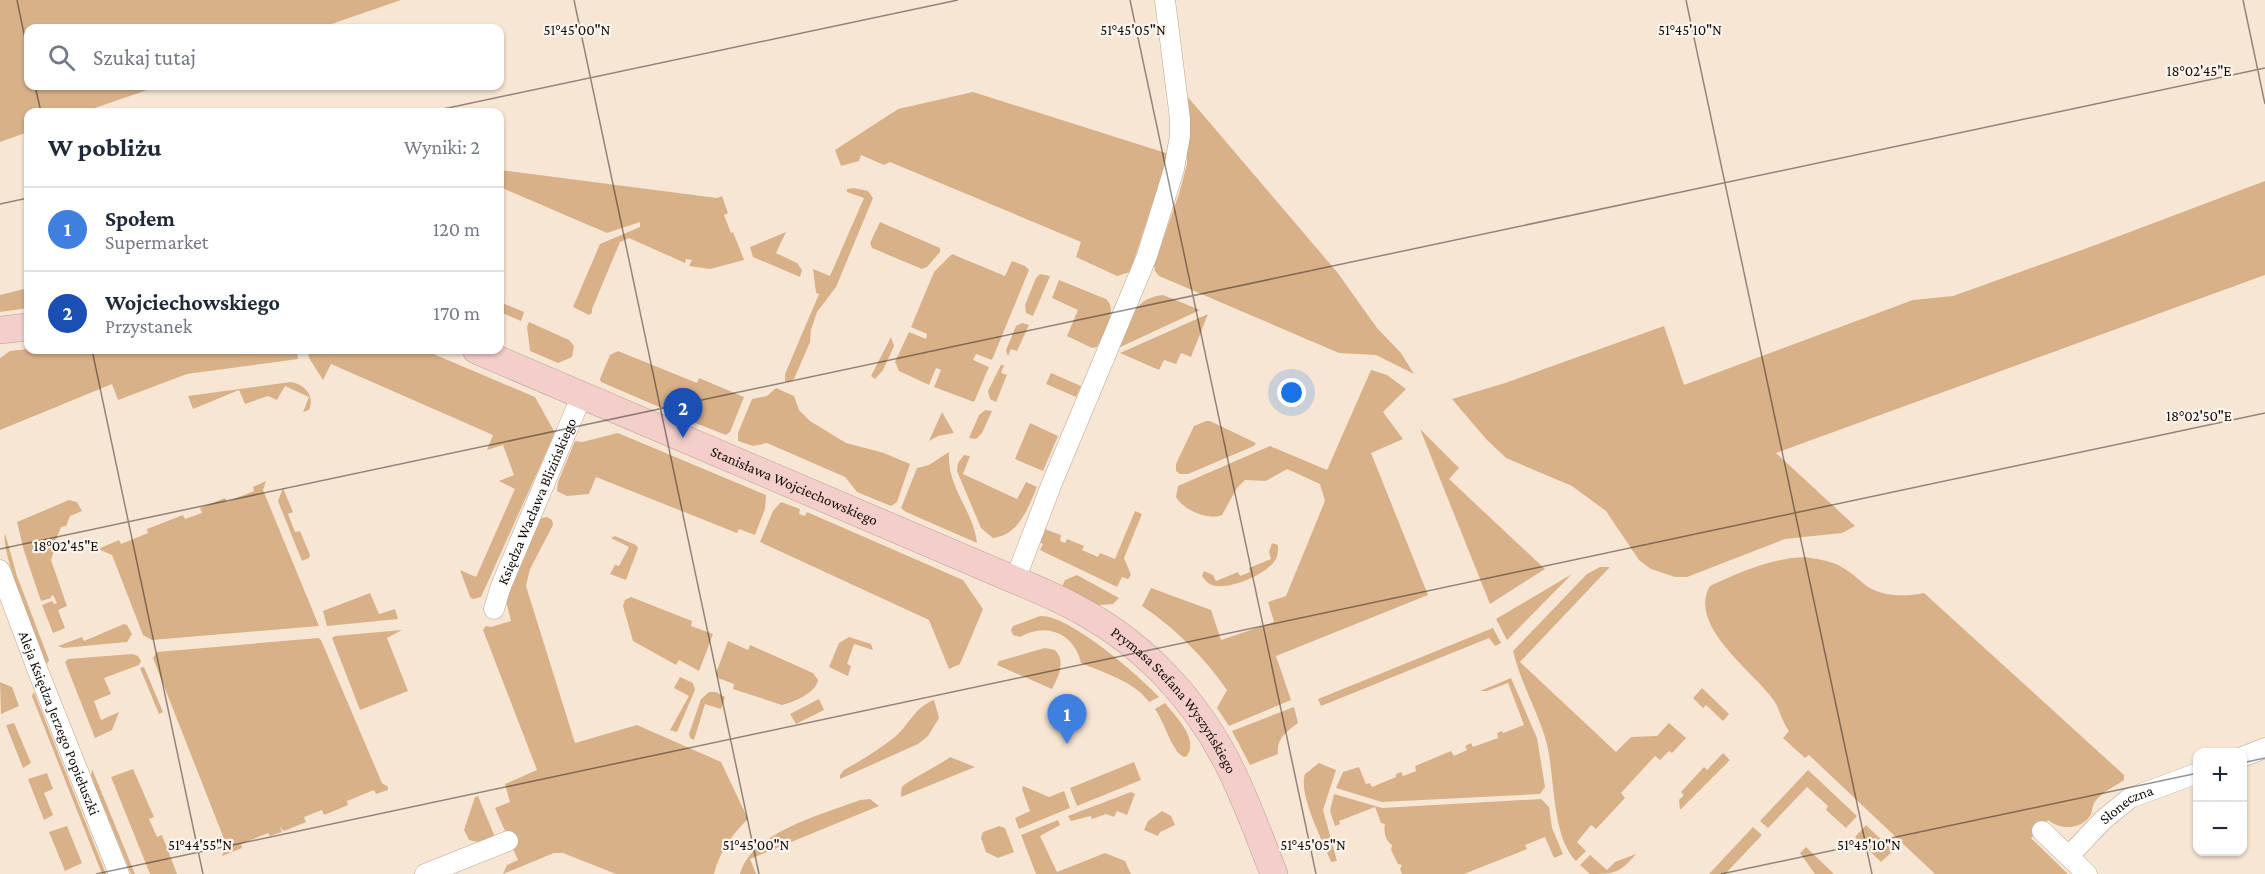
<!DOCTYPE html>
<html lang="pl">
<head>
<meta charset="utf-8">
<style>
	:root { --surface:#fff; --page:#f6f6f7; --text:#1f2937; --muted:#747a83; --line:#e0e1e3; --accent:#b03486 }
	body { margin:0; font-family:"Crimson Pro",serif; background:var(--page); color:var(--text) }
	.controls { position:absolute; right:18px; bottom:18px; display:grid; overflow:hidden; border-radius:12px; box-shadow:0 2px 4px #0004 }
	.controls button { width:54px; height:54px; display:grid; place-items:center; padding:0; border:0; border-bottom:2px solid var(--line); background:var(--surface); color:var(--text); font:30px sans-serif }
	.you { position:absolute; left:1292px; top:393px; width:21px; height:21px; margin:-15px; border:4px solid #fff; border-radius:50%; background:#1a73e8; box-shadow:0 0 0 9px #1a73e833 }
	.badge { display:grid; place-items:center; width:39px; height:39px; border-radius:50%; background:var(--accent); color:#fff; font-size:20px; font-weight:700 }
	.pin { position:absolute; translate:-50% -50px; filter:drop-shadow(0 2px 3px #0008) }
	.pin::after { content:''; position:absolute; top:32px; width:21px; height:18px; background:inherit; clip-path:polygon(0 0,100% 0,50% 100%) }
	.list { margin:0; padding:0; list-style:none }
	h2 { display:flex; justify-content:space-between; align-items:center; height:78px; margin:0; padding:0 24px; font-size:26px }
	h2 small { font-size:20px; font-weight:400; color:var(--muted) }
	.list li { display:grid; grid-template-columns:39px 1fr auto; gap:18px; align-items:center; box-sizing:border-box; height:84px; padding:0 24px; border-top:2px solid var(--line) }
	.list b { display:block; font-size:22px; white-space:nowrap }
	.list p { margin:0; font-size:20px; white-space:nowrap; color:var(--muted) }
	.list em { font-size:20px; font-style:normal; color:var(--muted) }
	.icon { flex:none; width:33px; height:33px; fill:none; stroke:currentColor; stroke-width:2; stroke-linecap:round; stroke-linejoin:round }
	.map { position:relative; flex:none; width:2265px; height:874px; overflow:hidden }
	.search { position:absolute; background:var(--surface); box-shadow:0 2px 4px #0004; left:24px; top:24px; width:480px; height:66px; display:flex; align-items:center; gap:15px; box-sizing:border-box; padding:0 21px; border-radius:12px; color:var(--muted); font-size:22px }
	.panel { position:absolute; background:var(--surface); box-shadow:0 2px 4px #0004; left:24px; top:108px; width:480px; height:246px; border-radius:12px }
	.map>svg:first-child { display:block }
	.green { fill:#d9b188 }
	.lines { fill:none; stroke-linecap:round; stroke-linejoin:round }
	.street-casing { stroke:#b5a493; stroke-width:21 }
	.secondary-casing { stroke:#b5a493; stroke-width:28 }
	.street { stroke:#fff; stroke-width:20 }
	.secondary { stroke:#f3cecb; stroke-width:27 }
	.ticks { fill:none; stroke:#140f09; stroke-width:1.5; stroke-opacity:0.45 }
	.labels { text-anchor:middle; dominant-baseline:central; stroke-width:4.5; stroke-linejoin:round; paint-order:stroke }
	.street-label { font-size:15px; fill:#140f09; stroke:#fdf5ee }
	.ticks-label { font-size:15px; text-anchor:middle; fill:#140f09; stroke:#fdf5ee; stroke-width:4.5; stroke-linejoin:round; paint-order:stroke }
</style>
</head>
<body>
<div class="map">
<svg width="2265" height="874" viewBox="0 0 2265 874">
	<rect width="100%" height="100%" fill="#f8e6d5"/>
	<path class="green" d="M0 0H401L320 28H28V86H159L83 112H28V132L0 142Z
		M973 92 1169 154 1130 272 1117 276 1076 257 1081 242 890 162 884 165 861 155 859 161 841 166 835 150 898 109Z
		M1187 96 1337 272 1377 328 1401 353 1414 374 1376 355 1339 353 1159 276 1155 271 1154 265 1179 194 1187 164Z
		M500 170 717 198 722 196 728 213 724 215 731 233 733 232 744 260 710 269 689 266 692 260 686 259 685 263 629 238 620 242 592 309V313L589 315 573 307 600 244 640 227V222L607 233 500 187Z
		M2265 181V275L1776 453 1855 526 1842 533 1785 539 1687 577H1675L1651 569 1639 560 1606 511 1572 486 1506 458 1486 439 1452 399 1505 383 1664 326 1684 385 1913 300 1953 296 2090 247Z
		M854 188 868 191 873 198 836 287 817 312 811 330 810 342 794 379 789 382 785 381V374L819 294 816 293 813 269 830 276 864 198 847 192V189Z
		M880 222 940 248V252L927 267 922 269 872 248 870 243Z
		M786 232 776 253 797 263 802 270 800 277 753 257 750 247Z
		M952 254 1005 276 1012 261 1025 266 1029 270 992 360 976 354 973 360 989 367 974 402 934 387 941 370 936 368 929 385 899 371 895 362 909 332 926 339 927 334 911 327 934 272Z
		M1040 274 1050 276 1033 316 1026 313 1025 305 1036 278Z
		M1059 280 1106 299C1119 310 1103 334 1097 347L1092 348 1067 336 1078 310 1052 298Z
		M28 288V308L0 312V295Z
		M1163 295 1200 310 1116 349C1126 326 1133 297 1163 295Z
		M500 302 524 312 521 321 500 312Z
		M1208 314 1191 357 1181 353 1176 364 1164 360 1159 370 1120 353Z
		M529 322 569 340 574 346 572 357 558 363 530 351 527 327Z
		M1022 323 1029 325 1017 351 1011 349 1008 356 1006 350 1016 326Z
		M891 337 894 346 883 370 875 379 871 376Z
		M28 349 297 350 298 359 187 374 118 400 112 384 0 430V358L10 351Z
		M308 350H424L535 397 555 433 481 597 473 599 470 597 460 570 476 577 515 489 499 481 514 475 503 445 487 450 493 435 331 364 323 380 309 358Z
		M618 351 697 383 699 378 744 397 730 432 726 435 693 422 697 412 682 406 678 415 601 382 600 379 610 355Z
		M1001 365H1004L1001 373 1007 375 996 402 990 399 988 391Z
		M1371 370 1387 375 1406 389 1383 412 1403 439 1371 453 1428 595 1276 656 1291 700 1229 726 1217 708 1227 690C1204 657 1175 628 1142 606L1151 588 1211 610 1221 640 1274 622 1268 602 1286 596 1325 501 1320 484 1287 469 1266 481 1245 480 1237 488 1222 515C1209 521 1183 510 1176 497L1178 486 1270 446 1327 470Z
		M1051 373 1081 386 1076 397 1046 384Z
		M291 382C305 385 315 395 309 410L303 412 309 397 285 386 277 400 268 396 245 404 239 390 193 409 188 396Z
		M776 388 794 396 799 410 810 421 846 443 884 453 910 464 897 502 891 506 857 492 845 477 767 443 753 446 738 441V433L752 399 767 396Z
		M985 410 992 411 982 433 976 439 969 438 979 415Z
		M942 412 954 433 938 436 929 441Z
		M1206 421H1210L1256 443 1254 446 1188 474H1180L1176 471V464L1194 426Z
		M1030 423 1058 436 1043 471 1015 459Z
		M1420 429 1459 468 1449 479 1545 569 1490 604Z
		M618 433 766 495 765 509 755 535 739 529 737 533 596 477 589 494 567 496 557 491 558 482 575 441 582 442Z
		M949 452C947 489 973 509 977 543L906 512 901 508 917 468 929 465Z
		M964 455 970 456 963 474 1017 499 1026 482 1037 487C1028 508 1019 535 993 538L981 528 957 471 958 463Z
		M266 481 263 490 319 626 152 640 143 635 112 555 98 549 119 540 121 544 148 533 147 529 183 515 185 519 202 513 200 508 225 498 227 502 254 491 253 487Z
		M283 488 293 512 288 514 295 532 300 531 310 555 309 558 302 561 278 501Z
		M69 500 77 502 82 511 70 516 66 526 61 527 53 547 54 551 51 560 67 606 58 610 65 628 53 633 42 605 52 601 54 604 57 603 53 595 51 596V598L41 601 24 551 17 522Z
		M781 502 800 509 799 514 805 516 807 512 963 580 983 609 960 664 949 669 929 620 760 542 773 511Z
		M1135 511 1142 514 1124 558 1131 575 1128 579 1122 577 1117 587 1040 550 1043 544 1039 542 1042 528 1061 535 1060 541 1065 543 1067 539 1084 546 1082 550 1098 557 1100 553 1115 559Z
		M547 517 552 520 553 525 530 569 526 586 575 743 637 725 721 762 748 819C732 834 719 853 714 874H616L563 853H554L503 874 507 865 518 860 495 808 510 802 505 784 537 770 483 630 486 626 491 627 511 621 506 601 508 593 541 518Z
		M5 533 17 576 49 660 47 664C38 641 0 553 5 533Z
		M615 536 636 545 638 548 626 580 610 574 615 565 619 566 629 547 611 538Z
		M1272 543 1278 545C1278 550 1278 555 1276 559 1268 574 1228 591 1212 585 1207 583 1205 580 1202 576L1204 571 1213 575 1216 581 1238 572 1240 576 1250 572 1249 568 1271 559 1269 552Z
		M1805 557C1816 559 1827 560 1838 565 1848 570 1856 577 1864 584 1880 597 1905 597 1924 593L2124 775V780C2115 786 2105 791 2097 799 2092 804 2093 810 2090 816 2080 830 2060 830 2048 820L2031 838 2068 874H1935L1809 755 1805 758 1783 738 1789 731C1781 721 1780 708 1772 698 1752 671 1687 625 1710 586 1740 572 1772 558 1805 557Z
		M1600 567H1610L1520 662 1616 752 1631 737 1657 736 1669 723 1686 738 1672 753 1669 751 1660 760 1655 756 1621 793 1625 798 1596 829 1591 825 1577 842 1586 851 1576 861C1550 834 1556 773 1545 737 1536 708 1520 681 1513 651L1587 574Z
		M1572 574 1507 640 1496 619Z
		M1077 575 1119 598 1113 604 1099 605 1062 587 1065 580Z
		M370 593 379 614 395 609 398 619 327 626 323 611Z
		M631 597 692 621 691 626 713 634 699 671 679 660 676 665 633 641 623 606 625 600Z
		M1040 616C1067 613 1140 676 1159 697L1149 702C1134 681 1104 673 1081 663 1074 633 1046 622 1020 637L1013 635 1011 630 1013 626Z
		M124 624 127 625 132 634 127 642 63 648 58 646 82 637 84 641Z
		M1493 628 1501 643 1495 646 1489 638 1321 706 1318 699Z
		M402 630 387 638 408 691 360 710 332 638 335 636Z
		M849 637 871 644 873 650 854 644 847 664 851 666 848 676 829 667 839 643Z
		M318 638 321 640 382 783 388 787V790L376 794 374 790 347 801 348 805 324 815 322 810 304 817 306 822 284 831 280 827 282 832 270 836 268 833 241 844 242 848 222 856 226 844 153 658 157 652Z
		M728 641 748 650 750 645 813 673 818 680C816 693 794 702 782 705L733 689 734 684 718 678 716 673Z
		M1045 648 1055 650C1066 661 1059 676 1052 689L997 665 999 661Z
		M132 654 138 656 141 661 139 665 104 678 111 694 94 701 101 720 119 712 112 730 95 738 65 662 68 659Z
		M144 667 163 712 159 714 140 668Z
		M680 677 693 683 695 690 677 732 670 730 689 696 674 688Z
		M1511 678 1537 738 1545 787 1540 794 1382 802 1336 788 1343 772 1359 767 1366 784 1370 783 1372 787 1396 777V774L1401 772 1403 776 1416 771 1415 766 1451 751 1454 756 1467 750 1465 746 1471 743 1473 747 1498 738 1497 733 1502 731 1503 733 1524 725 1508 683 1487 691H1480Z
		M0 682 12 687 19 706 1 714Z
		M1702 688 1729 714 1723 721 1706 705 1703 708 1693 698Z
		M34 692 106 874H102L32 696Z
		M709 692H716L725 697 721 709 705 704 694 740 690 738 689 734 701 699Z
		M819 699 824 710 796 724 790 714Z
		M934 700 939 718 928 736 918 744 840 779V775L844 770C862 760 880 749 896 736 911 722 914 708 934 700Z
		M1165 703C1175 716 1199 738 1187 756L1184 757C1172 752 1165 723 1155 709Z
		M1294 707 1298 723C1286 732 1276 739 1278 754L1250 765 1232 731Z
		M14 723 31 763 23 768 6 725Z
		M1723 753 1730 760 1680 810 1679 800 1684 795 1681 792 1704 767 1707 770Z
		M950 757 975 767 901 797C901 794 901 790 902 787 905 782 942 764 950 757Z
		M1134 762 1141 780 1077 806 1070 788Z
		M1319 763 1336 770 1323 810 1337 861 1331 862C1323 841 1298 795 1305 774Z
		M92 769 135 874H131L91 777Z
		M133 769 154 817 149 819 157 837 162 835 177 874H150L111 777Z
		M1808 770 1857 816 1846 828 1826 810 1828 806 1807 787 1768 828 1760 821Z
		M47 773 53 789 44 793 53 815 44 820 28 779Z
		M1023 786 1049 797 1064 791 1070 808 1019 829 1015 818 1030 811 1022 789Z
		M1131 792 1135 794 1127 815 1117 811 1114 817 1106 814 1092 819 1091 816 1071 821 1068 816Z
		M1334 794 1382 808 1541 799 1549 807 1552 828 1563 854 1554 858 1545 837 1525 845 1527 849 1464 874H1402L1400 869 1402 865 1398 864 1391 850 1392 845C1386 842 1383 831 1385 824L1381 823 1375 807 1339 821 1340 824 1335 826 1330 811Z
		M478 796 495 837 478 842 469 840 464 830 475 797Z
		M870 799 879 806 750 859 756 874H740C751 832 824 814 860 800Z
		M1162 811 1171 816 1175 825 1160 832 1158 836 1144 830 1148 821Z
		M1058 820 1060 825 1040 836 1057 872 1105 853 1125 861 1131 874H1036L1021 835Z
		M1866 825 1893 851 1881 862 1855 837Z
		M67 826 82 863 65 871 49 832Z
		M999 826 1005 828 1014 852 998 858 986 852 981 838 983 832Z
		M1753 827 1762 835 1725 874H1709Z
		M1806 847 1834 874H1815L1800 853Z
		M1636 854C1620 873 1615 874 1590 874L1580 865 1590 855 1607 870 1615 862Z"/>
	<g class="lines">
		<defs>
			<g id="street">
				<path id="s1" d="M0 570 38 671 119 874"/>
				<path d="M1015 580 1052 483 1147 256 1174 169 1180 136V119L1165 0"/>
				<path id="s2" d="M494 609 501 586 582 395"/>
				<path d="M2242 757 2265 748"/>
				<path d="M2042 831 2087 874"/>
				<path id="s3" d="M2069 856 2103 820 2130 798 2198 773"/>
				<path d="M425 874 508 841"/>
			</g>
			<g id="secondary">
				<path d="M0 330 28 327"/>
				<path id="s4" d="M476 350 1015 580C1039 590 1063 600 1085 613 1146 647 1194 699 1226 760 1245 796 1259 836 1274 874"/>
			</g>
		</defs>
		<use href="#street" class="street-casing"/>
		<use href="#secondary" class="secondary-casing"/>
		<use href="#street" class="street"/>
		<use href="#secondary" class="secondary"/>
	</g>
	<path class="ticks" d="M17 0 28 53M574 0 759 874M1130 0 1316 874M1686 0 1872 874M2243 0 2265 104M35 86 41 112M429 112 958 0M0 204 28 198M92 350 203 874M0 549 2265 68M2242 763 2265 758M96 874 2265 413M1721 874 2198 773"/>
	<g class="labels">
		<g class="street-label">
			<text stroke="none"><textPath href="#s4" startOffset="346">Stanisława Wojciechowskiego</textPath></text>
			<text stroke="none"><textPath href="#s2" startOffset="116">Księdza Wacława Blizińskiego</textPath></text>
			<text stroke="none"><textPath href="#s4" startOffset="790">Prymasa Stefana Wyszyńskiego</textPath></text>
			<text stroke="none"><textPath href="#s1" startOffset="164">Aleja Księdza Jerzego Popiełuszki</textPath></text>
			<text stroke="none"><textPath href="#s3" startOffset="78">Słoneczna</textPath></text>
		</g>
	</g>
	<g class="ticks-label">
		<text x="577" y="35">51°45'00"N</text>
		<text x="1133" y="35">51°45'05"N</text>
		<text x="1690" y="35">51°45'10"N</text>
		<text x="2199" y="76">18°02'45"E</text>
		<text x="2199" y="421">18°02'50"E</text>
		<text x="66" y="551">18°02'45"E</text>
		<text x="200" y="850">51°44'55"N</text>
		<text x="756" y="850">51°45'00"N</text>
		<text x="1313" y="850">51°45'05"N</text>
		<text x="1869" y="850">51°45'10"N</text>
	</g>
</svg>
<div class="controls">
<button>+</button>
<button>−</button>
</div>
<div class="you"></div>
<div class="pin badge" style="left:1067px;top:744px;background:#3f7fe0">1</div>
<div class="pin badge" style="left:683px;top:438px;background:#1a4fb4">2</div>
<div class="search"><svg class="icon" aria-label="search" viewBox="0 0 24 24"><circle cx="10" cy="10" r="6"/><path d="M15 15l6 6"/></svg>Szukaj tutaj</div>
<section class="panel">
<h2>W pobliżu<small>Wyniki: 2</small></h2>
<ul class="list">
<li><span class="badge" style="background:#3f7fe0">1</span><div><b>Społem</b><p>Supermarket</p></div><em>120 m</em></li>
<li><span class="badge" style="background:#1a4fb4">2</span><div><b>Wojciechowskiego</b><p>Przystanek</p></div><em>170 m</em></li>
</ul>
</section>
</div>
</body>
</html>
